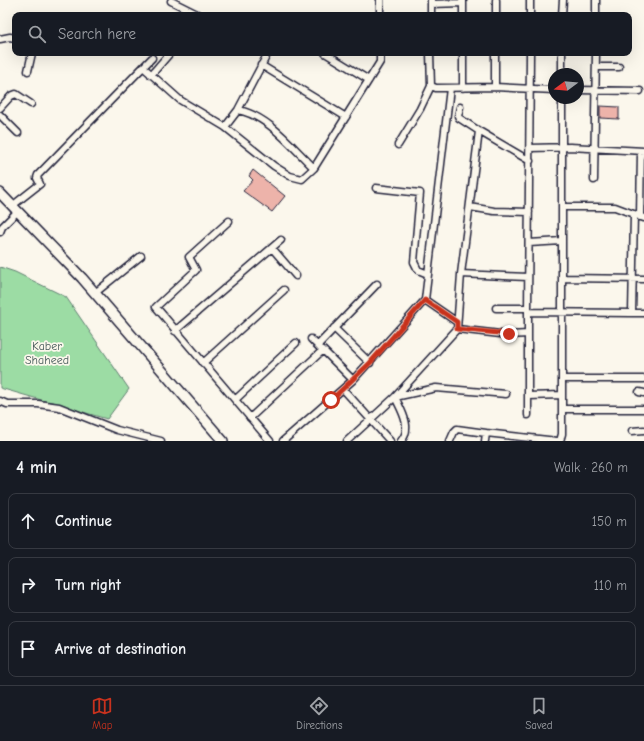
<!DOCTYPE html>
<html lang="en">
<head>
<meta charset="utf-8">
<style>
	:root { --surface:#171b24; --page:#20242c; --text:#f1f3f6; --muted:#9ea1a6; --line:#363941; --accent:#c8321e }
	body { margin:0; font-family:"Comic Neue",sans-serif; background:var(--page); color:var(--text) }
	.compass { position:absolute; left:548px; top:68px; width:36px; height:36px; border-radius:50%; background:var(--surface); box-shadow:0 4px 16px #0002; rotate:254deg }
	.stop { position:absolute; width:12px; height:12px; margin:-9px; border:3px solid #c8321e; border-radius:50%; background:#fff }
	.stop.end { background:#c8321e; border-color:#fff; box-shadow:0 1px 4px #0008 }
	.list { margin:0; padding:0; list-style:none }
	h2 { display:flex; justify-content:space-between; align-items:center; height:52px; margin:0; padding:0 16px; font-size:17px }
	h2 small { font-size:13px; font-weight:400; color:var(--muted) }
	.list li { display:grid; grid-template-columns:26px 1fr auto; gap:12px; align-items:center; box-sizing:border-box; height:56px; margin:0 8px 8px; padding:0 8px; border:1px solid var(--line); border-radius:8px }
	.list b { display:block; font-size:15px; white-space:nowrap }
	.list em { font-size:13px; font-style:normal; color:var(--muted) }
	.icon { flex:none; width:22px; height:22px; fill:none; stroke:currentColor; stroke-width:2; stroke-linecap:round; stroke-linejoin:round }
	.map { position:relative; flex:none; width:644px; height:441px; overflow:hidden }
	.search { position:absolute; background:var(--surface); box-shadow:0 4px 16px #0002; left:12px; right:12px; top:12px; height:44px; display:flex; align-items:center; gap:10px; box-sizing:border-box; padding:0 14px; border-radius:8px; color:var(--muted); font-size:15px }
	.sheet { height:244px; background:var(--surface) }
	nav { display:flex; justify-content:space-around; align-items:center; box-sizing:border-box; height:56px; border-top:1px solid var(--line); background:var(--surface); font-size:11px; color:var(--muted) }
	nav a { display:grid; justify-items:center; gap:2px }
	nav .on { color:var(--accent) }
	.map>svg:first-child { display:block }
	.green { fill:#9cdca4; stroke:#5f7f70 }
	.building { fill:#edb3aa; stroke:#22223b }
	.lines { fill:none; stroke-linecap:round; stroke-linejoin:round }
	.street-casing { stroke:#22223b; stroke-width:9 }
	.secondary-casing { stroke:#22223b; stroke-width:12 }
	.street { stroke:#fbf7ec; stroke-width:6 }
	.secondary { stroke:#fbf7ec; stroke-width:9 }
	.route { stroke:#c8321e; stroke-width:5 }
	.labels { text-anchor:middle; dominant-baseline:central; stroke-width:3.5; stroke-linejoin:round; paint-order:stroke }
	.park-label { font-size:12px; fill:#475a5a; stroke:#fbf7ec }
</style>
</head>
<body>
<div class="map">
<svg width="644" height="441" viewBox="0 0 644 441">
	<rect width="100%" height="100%" fill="#fbf7ec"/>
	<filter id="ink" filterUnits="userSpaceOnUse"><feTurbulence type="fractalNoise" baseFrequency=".025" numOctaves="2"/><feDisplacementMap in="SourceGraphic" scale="8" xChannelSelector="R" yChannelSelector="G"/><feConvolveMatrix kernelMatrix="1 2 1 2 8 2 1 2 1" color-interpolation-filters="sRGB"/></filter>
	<g filter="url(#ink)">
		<path class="green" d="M0 267 15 272 66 297 129 389 107 419 0 388Z"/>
		<path class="building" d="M600 106 619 107V119L600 118Z
			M253 170 285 196 272 212 243 191 253 180 249 176Z"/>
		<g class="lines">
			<defs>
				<path id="street" d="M530 0V15
					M596 0V15
					M171 1 199 15
					M431 4 463 3
					M380 15V0
					M431 15V0
					M463 15V1
					M496 15V0
					M562 15 563 0
					M0 39 10 37 15 38
					M325 53 369 80
					M430 53 431 86 436 88 495 87 554 90
					M463 53V88
					M530 53 528 312 632 313
					M261 65 346 117
					M143 67 180 100 225 127 274 166 290 176 302 179 314 168 380 62V53
					M596 67H619
					M28 71 32 53
					M562 74V53
					M151 75 170 53
					M495 87V53
					M578 90 640 91
					M460 107 458 116 459 118 479 131
					M0 108 11 96 16 94 31 104
					M238 110C269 116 292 147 314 168
					M0 115 18 133
					M225 127 238 110 268 53
					M398 145 420 109 431 86
					M530 148 570 147 644 151
					M594 180 596 53
					M376 188 420 193 414 262 418 270 428 274
					M12 206 40 184 37 178 38 175 152 58
					M470 207 494 211 529 212
					M562 207V98
					M634 214 632 313H644
					M640 217 641 151
					M229 221 189 257 196 270 156 307 270 441
					M0 232 2 227 18 211
					M529 243 562 241
					M272 248 296 276
					M461 274 528 277
					M563 278 644 279
					M95 293 141 256
					M425 300 457 322
					M496 308H528
					M528 312V415
					M334 328 370 363
					M175 331 281 240
					M528 334 509 335 457 329 461 274 479 131 530 161
					M311 339 320 348
					M318 345 377 284
					M203 363 284 290
					M562 379H644
					M343 389 390 441
					M639 392 644 393
					M528 396 562 395
					M235 400 296 343
					M0 401 7 404H38L59 407 117 430 161 441
					M562 409H644
					M250 418 323 350 353 380
					M632 431 644 430
					M283 441 353 380 425 300 450 88
					M347 441 395 397 457 329
					M401 441C413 428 401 410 395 397L436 388 506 394
					M450 441 454 432 457 429 486 433
					M485 441 486 433 557 441
					M560 441 562 434V207H615L644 218"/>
				<path id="secondary" d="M0 193 82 278 223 441"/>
			</defs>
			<use href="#street" class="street-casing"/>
			<use href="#secondary" class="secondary-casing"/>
			<use href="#street" class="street"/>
			<use href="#secondary" class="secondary"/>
		</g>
	</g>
	<g class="lines" filter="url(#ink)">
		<path class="route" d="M331 400 370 363 425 300 457 322V329L509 334"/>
	</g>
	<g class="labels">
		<g class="park-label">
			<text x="47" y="346">Kaber<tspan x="47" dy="14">Shaheed</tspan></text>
		</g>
	</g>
</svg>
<svg class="compass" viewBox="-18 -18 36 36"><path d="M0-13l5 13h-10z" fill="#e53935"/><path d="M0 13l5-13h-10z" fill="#9ea1a6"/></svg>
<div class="stop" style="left:331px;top:400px"></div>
<div class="stop end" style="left:509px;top:334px"></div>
<div class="search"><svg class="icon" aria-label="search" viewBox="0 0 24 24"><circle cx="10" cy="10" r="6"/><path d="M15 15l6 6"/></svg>Search here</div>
</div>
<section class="sheet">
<h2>4 min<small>Walk · 260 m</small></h2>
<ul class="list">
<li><svg class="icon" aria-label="ahead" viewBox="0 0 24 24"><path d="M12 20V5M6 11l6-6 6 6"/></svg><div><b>Continue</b></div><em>150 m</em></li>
<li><svg class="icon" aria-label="right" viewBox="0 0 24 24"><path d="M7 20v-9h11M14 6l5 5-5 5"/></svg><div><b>Turn right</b></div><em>110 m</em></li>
<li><svg class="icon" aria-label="arrive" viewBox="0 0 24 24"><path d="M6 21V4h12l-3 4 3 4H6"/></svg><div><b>Arrive at destination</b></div></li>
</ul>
</section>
<nav>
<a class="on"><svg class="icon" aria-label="map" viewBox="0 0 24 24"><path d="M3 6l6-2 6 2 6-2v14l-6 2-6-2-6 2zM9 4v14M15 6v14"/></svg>Map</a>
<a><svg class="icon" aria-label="directions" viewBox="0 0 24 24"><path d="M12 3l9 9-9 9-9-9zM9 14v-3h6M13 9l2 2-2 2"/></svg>Directions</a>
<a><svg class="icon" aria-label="saved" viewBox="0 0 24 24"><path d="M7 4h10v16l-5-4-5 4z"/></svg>Saved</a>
</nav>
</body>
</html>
